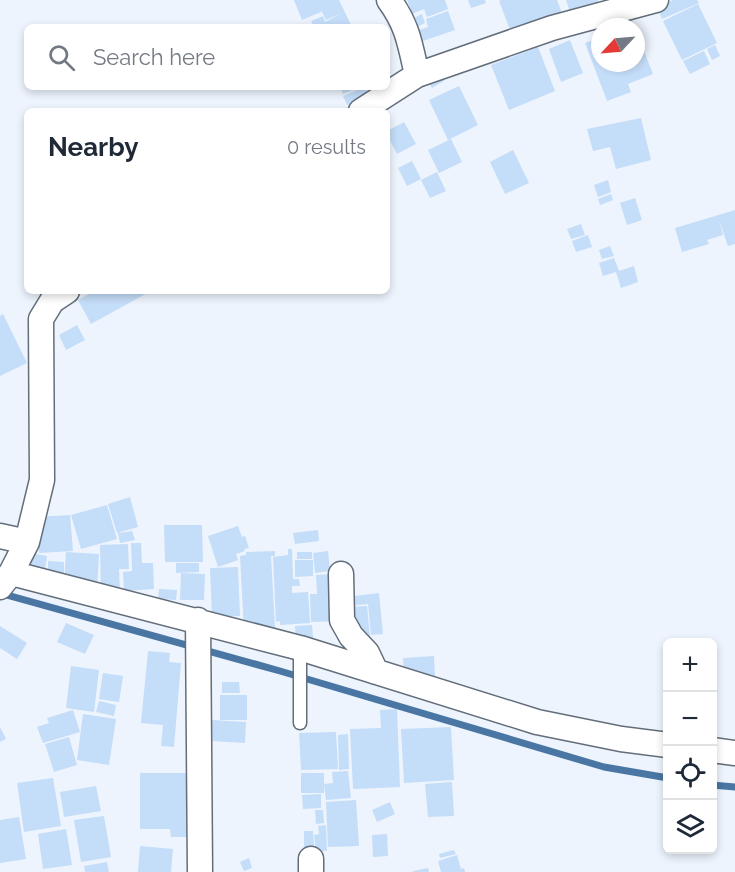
<!DOCTYPE html>
<html lang="en">
<head>
<meta charset="utf-8">
<style>
	:root { --surface:#fff; --page:#f2f2f3; --text:#1f2937; --muted:#747a83; --line:#e0e1e3 }
	body { margin:0; font-family:Raleway,sans-serif; background:var(--page); color:var(--text) }
	.controls { position:absolute; right:18px; bottom:18px; display:grid; overflow:hidden; border-radius:9px; box-shadow:0 3px 9px #0003 }
	.controls button { width:54px; height:54px; display:grid; place-items:center; padding:0; border:0; border-bottom:2px solid var(--line); background:var(--surface); color:var(--text); font:30px sans-serif }
	.compass { position:absolute; left:591px; top:18px; width:54px; height:54px; border-radius:50%; background:var(--surface); box-shadow:0 3px 9px #0003; rotate:244deg }
	.list { margin:0; padding:0; list-style:none }
	h2 { display:flex; justify-content:space-between; align-items:center; height:78px; margin:0; padding:0 24px; font-size:26px }
	h2 small { font-size:20px; font-weight:400; color:var(--muted) }
	.icon { flex:none; width:33px; height:33px; fill:none; stroke:currentColor; stroke-width:2; stroke-linecap:round; stroke-linejoin:round }
	.map { position:relative; flex:none; width:735px; height:872px; overflow:hidden }
	.search { position:absolute; background:var(--surface); box-shadow:0 3px 9px #0003; left:24px; top:24px; width:366px; height:66px; display:flex; align-items:center; gap:15px; box-sizing:border-box; padding:0 21px; border-radius:9px; color:var(--muted); font-size:22px }
	.panel { position:absolute; background:var(--surface); box-shadow:0 3px 9px #0003; left:24px; top:108px; width:366px; height:186px; border-radius:9px }
	.map>svg:first-child { display:block }
	.lines { fill:none; stroke-linecap:round; stroke-linejoin:round }
	.stream { stroke:#4976a3; stroke-width:7 }
	.building { fill:#c4ddf8 }
	.service-casing { stroke:#636e7a; stroke-width:15 }
	.minor-casing { stroke:#636e7a; stroke-width:27 }
	.service { stroke:#fff; stroke-width:12 }
	.minor { stroke:#fff; stroke-width:24 }
</style>
</head>
<body>
<div class="map">
<svg width="735" height="872" viewBox="0 0 735 872">
	<rect width="100%" height="100%" fill="#edf4fd"/>
	<g class="lines">
		<path class="stream" d="M0 593 280 671 604 767 668 778
			M712 785 735 787"/>
	</g>
	<path class="building" d="M294 0H339L352 27H314L311 21 323 16 325 22 340 14 326 20 321 10V12L302 20Z
		M407 0H445L448 9 427 17 424 9 412 14Z
		M468 0H485L486 3 471 8Z
		M501 0H557L563 16 512 35 499 1Z
		M566 0H598V2L570 12Z
		M673 0H697L699 3 662 19 657 7Z
		M698 4 717 43 682 60 663 21Z
		M448 11 455 30 420 42 416 31 428 27 426 19Z
		M422 14 425 23 415 28 411 19Z
		M630 15 635 27H600Z
		M636 31 653 74 628 84 631 92 607 101 585 43 600 37V63H636Z
		M570 40 583 73 561 82 549 49Z
		M715 45 720 56 712 60 707 49Z
		M538 47 555 91 509 110 491 65Z
		M704 51 710 64 690 74 683 61Z
		M439 73 444 81 432 88 427 80Z
		M459 86 478 125 448 140 429 100Z
		M340 87H360L343 94Z
		M364 87H366L370 96 347 105 343 96Z
		M641 118 651 160 616 169 610 147 593 151 587 129Z
		M404 122 416 144 397 154 387 135V131Z
		M451 139 462 162 439 173 428 150Z
		M513 150 529 183 505 194 490 162Z
		M412 161 421 179 407 186 398 168Z
		M437 172 446 191 430 198 421 180Z
		M608 180 611 192 598 197 594 185Z
		M611 194 613 200 600 205 598 199Z
		M635 198 642 220 627 225 620 203Z
		M735 210V244L728 246 719 220 723 235 707 240 709 244 682 252 675 228Z
		M581 224 585 235 571 239 567 229Z
		M588 235 592 247 576 252 572 241Z
		M610 246 614 256 602 259 599 250Z
		M614 258 619 271 634 266 638 282 621 288 616 272 603 276 599 263Z
		M94 291H151L91 324 78 300Z
		M3 314 27 363 0 376V316Z
		M77 325 85 340 66 350 59 335Z
		M130 497 138 527 117 533 108 504Z
		M107 505 117 539 81 549 71 515Z
		M70 515 73 551 39 553 36 517Z
		M164 525H202L203 562H165Z
		M238 526 242 537 245 536 249 548 244 549 245 551 236 554 238 560 218 567 208 536Z
		M318 530 319 541 295 544 293 533Z
		M132 531 135 540 120 543 118 533Z
		M131 543H141L142 563H153L154 589 124 591 123 572 132 571Z
		M128 544 129 569H119L120 593H101L100 545Z
		M288 549H292L293 579H299L300 586H292V593L308 592 310 623 280 625V621L276 622 273 557 288 555Z
		M275 551V556H271L275 628 244 630 240 556 246 555V552Z
		M328 551 330 571 315 573 313 553Z
		M66 552 99 554 97 588 64 586Z
		M297 552H312V559H297Z
		M29 553 47 556 44 578 26 575Z
		M295 560H313V576L295 577Z
		M48 561 64 562V582L48 581Z
		M176 563H199V572L176 573Z
		M238 567 240 616 212 617 210 568Z
		M181 573 205 574 204 600H180Z
		M336 574 338 621 311 622 310 594H317L316 575Z
		M159 589 177 590 176 600 158 599Z
		M379 593 383 634 371 635 368 604 348 606 347 597Z
		M367 606 370 636 360 637 348 607Z
		M66 623 94 635 85 654 57 642Z
		M312 625 313 638 296 639 295 626Z
		M0 626 27 643 17 659 0 648Z
		M148 651 170 653 169 662 181 663 174 747 161 746 163 725 141 723Z
		M434 656 435 677 404 679 403 658Z
		M71 666 99 670 94 712 66 708Z
		M103 673 123 676 119 702 99 699Z
		M222 682H239L240 693H222Z
		M220 695H247V720H220Z
		M99 701 116 705 114 716 96 712Z
		M397 709 400 787 353 789 350 729 381 728 380 710Z
		M73 710 80 732 43 743 37 727 49 723 47 718Z
		M83 714 116 719 109 765 77 760Z
		M211 720 246 722 245 743 211 741Z
		M0 727 6 739 0 742Z
		M451 727 454 780 404 783 401 729Z
		M336 732 338 769 301 770 299 733Z
		M348 734 349 769 339 770 338 735Z
		M69 737 77 765 54 772 45 744Z
		M348 771 351 798 326 800 324 784 333 783 332 772Z
		M140 773H190V837H171L170 829H140Z
		M301 773H324V793H301Z
		M53 778 61 826 24 832 17 783Z
		M452 782 454 816 428 817 425 784Z
		M96 786 101 811 64 817 60 792Z
		M321 794V808L303 809 302 795Z
		M356 800 359 846 328 847 326 802Z
		M390 802 395 814 377 822 372 810Z
		M315 810H323L324 823 316 824Z
		M104 816 111 857 81 862 74 820Z
		M19 817 26 859 0 863V820Z
		M326 825 327 851H316L314 835 319 834 318 826Z
		M66 829 72 865 43 869 38 834Z
		M304 831H313L314 847H304Z
		M387 834 388 856 373 857 372 835Z
		M140 846 173 849 171 872H138Z
		M454 850 456 854 440 858 439 854Z
		M457 855 461 869 464 868 465 872H441L438 861Z
		M249 858 252 868 244 871 240 862Z
		M107 862 109 872H85L84 866Z
		M428 868 429 872H413V871Z"/>
	<g class="lines">
		<defs>
			<path id="service" d="M300 648V723"/>
			<path id="minor" d="M389 0C408 26 410 44 417 75
				M361 111 417 75 552 28 656 0
				M0 536 27 542
				M11 573 300 648 537 722 621 739 668 745
				M341 574 342 620 351 636 367 653 376 672
				M0 587 11 573 27 542 42 480 41 319 52 301 67 291
				M198 620 200 872
				M712 750 735 753
				M311 859V872"/>
		</defs>
		<use href="#service" class="service-casing"/>
		<use href="#minor" class="minor-casing"/>
		<use href="#service" class="service"/>
		<use href="#minor" class="minor"/>
	</g>
</svg>
<div class="controls">
<button>+</button>
<button>−</button>
<button><svg class="icon" aria-label="locate" viewBox="0 0 24 24"><circle cx="12" cy="12" r="6"/><path d="M12 2v4M12 18v4M2 12h4M18 12h4"/></svg></button>
<button><svg class="icon" aria-label="layers" viewBox="0 0 24 24"><path d="M12 4l9 5-9 5-9-5zM3 14l9 5 9-5"/></svg></button>
</div>
<svg class="compass" viewBox="-18 -18 36 36"><path d="M0-13l5 13h-10z" fill="#e53935"/><path d="M0 13l5-13h-10z" fill="#747a83"/></svg>
<div class="search"><svg class="icon" aria-label="search" viewBox="0 0 24 24"><circle cx="10" cy="10" r="6"/><path d="M15 15l6 6"/></svg>Search here</div>
<section class="panel">
<h2>Nearby<small>0 results</small></h2>
<ul class="list">
</ul>
</section>
</div>
</body>
</html>
